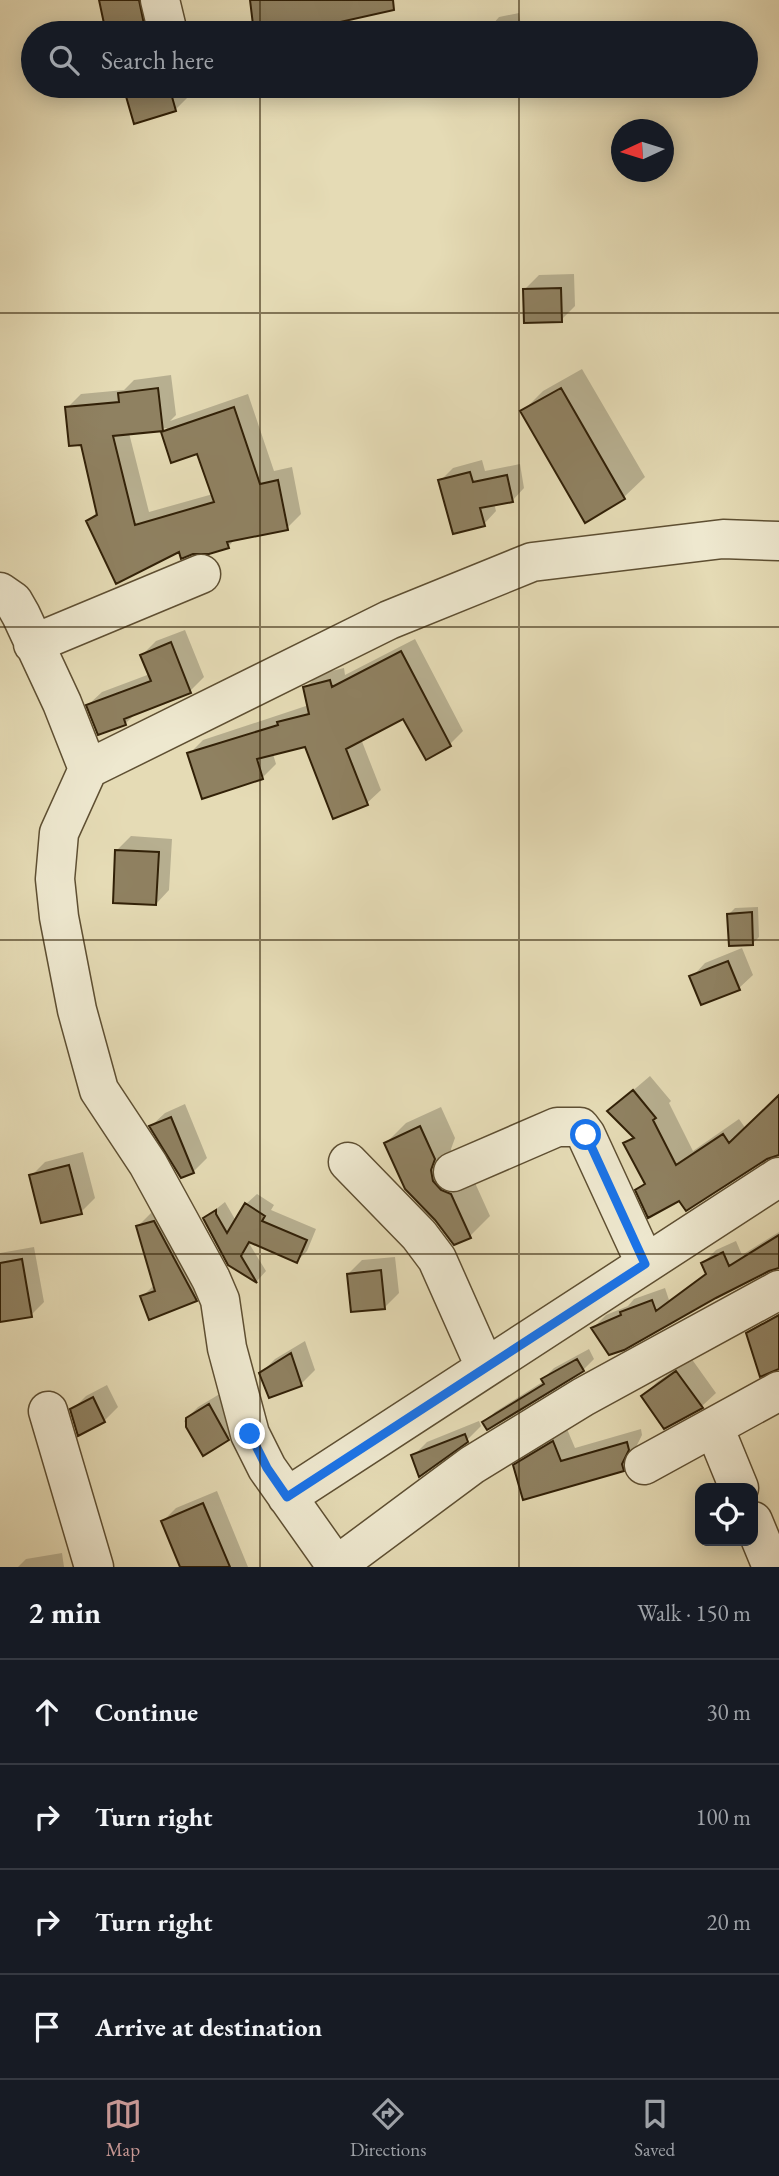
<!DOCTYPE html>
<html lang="en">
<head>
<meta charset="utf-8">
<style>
	:root { --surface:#171b24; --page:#20242c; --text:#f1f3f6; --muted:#9ea1a6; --line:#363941; --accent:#c59692 }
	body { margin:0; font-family:"EB Garamond",serif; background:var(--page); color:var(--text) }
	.controls { position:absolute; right:21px; bottom:21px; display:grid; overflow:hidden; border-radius:14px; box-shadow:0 4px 18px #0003 }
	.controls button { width:63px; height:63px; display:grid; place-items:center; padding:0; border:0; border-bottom:2px solid var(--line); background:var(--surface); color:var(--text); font:35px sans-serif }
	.compass { position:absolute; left:611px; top:119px; width:63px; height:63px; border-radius:50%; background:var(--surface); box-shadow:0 4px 18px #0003; rotate:266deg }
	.stop { position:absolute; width:21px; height:21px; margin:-16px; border:5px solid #1a73e8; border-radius:50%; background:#fff }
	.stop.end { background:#1a73e8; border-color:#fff; box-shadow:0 2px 7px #0008 }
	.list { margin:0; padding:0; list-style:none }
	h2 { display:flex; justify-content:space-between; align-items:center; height:91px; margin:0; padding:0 28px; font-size:30px }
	h2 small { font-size:23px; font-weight:400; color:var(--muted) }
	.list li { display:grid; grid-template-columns:46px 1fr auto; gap:21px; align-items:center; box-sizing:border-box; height:105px; padding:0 28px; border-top:2px solid var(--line) }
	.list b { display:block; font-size:26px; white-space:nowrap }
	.list em { font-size:23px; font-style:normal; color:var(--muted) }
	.icon { flex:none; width:38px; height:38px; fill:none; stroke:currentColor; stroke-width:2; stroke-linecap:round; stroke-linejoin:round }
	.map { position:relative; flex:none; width:779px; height:1567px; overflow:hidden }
	.search { position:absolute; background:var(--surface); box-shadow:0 4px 18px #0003; left:21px; right:21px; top:21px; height:77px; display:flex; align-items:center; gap:18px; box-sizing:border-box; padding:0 24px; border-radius:38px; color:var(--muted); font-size:26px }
	.sheet { height:511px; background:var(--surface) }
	nav { display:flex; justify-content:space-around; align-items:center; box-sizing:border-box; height:98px; border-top:2px solid var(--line); background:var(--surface); font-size:19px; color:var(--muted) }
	nav a { display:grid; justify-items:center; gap:4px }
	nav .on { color:var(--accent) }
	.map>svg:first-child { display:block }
	.shadow { fill:#0003; fill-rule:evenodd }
	.building { fill:#8f8161; stroke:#312007; stroke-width:2 }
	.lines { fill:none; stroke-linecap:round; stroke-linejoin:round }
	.minor-casing { stroke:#5e4f32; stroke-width:41 }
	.minor { stroke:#eee8cf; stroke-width:38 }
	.route { stroke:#1a73e8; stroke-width:9 }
	.grid { fill:none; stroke:#312007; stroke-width:2; stroke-opacity:0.55 }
</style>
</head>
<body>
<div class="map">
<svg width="779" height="1567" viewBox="0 0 779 1567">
	<rect width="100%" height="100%" fill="#e5dbb5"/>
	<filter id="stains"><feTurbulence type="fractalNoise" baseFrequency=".00286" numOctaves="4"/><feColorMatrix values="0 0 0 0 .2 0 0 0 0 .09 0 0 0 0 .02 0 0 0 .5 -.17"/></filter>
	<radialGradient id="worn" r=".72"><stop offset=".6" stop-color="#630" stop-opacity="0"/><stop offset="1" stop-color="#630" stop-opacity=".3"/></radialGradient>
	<path class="shadow" d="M101 0H154L158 14 144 28 108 33Z
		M519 13 522 33H494L493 24 499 17Z
		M124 86H186L189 96 175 110 135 122Z
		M574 274 575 306 561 320 525 289 539 275Z
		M582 369 645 477 624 497 586 520 522 412 543 391Z
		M171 375 176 415 170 421 248 394 274 471 292 467 301 514 287 528 236 538 228 547 181 550 88 521 98 511 82 443 67 408 81 394 124 390 134 380ZM167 428 163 433 198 452 213 494 149 512 129 433Z
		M482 460 485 471 520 464 524 488 512 501 494 503 496 511 484 524 440 481 453 468Z
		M185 630 204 677 190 691 137 712 125 724 88 705 102 692 150 674 142 655 156 641Z
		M415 639 463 731 450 744 404 717 361 739 381 790 367 803 306 745 273 754 276 764 262 778 189 754 203 740 309 705 305 688 319 674 344 668 345 675Z
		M131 836 172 839 169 890 156 904 117 850Z
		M758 907 759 937 753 943 729 914 735 908Z
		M742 948 753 975 739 988 692 977 705 963Z
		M650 1076 671 1101 669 1103 693 1151 739 1119 746 1129 779 1096V1154L766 1157 680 1199 637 1190 646 1181 626 1143 634 1135 609 1111Z
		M185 1104 207 1158 193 1172 151 1126 165 1113Z
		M441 1107 455 1138 451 1149 453 1161 471 1174 490 1216 470 1236 386 1143 406 1123Z
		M83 1152 95 1198 81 1212 31 1176 45 1162Z
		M257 1194 274 1205 271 1210 316 1229 307 1251 297 1261 252 1242 250 1245 266 1271 257 1281 230 1264 205 1218 225 1202 236 1221 246 1204Z
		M168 1208 210 1286 196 1300 142 1297 155 1284 138 1226 152 1212Z
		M779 1232V1266L769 1269 623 1348 593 1328 606 1315 628 1306 634 1299 665 1288 669 1300 707 1272 703 1263 716 1250 736 1241 742 1255Z
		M34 1247 44 1302 31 1315 0 1321V1253Z
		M395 1257 399 1293 385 1307 348 1274 362 1260Z
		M305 1341 315 1370 301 1384 270 1396 261 1373 275 1359Z
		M589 1349 594 1359 583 1370 484 1423 495 1412 544 1381 543 1379 554 1368Z
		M691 1358 716 1393 702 1406 665 1427 643 1396 657 1382Z
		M107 1385 118 1407 104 1421 72 1410 86 1396Z
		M218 1395H226L242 1425 228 1439 204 1453 184 1421 198 1407Z
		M479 1421 481 1426 467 1440 413 1456 427 1442Z
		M567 1429 575 1448 641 1429 642 1435 635 1449 637 1455 623 1469 515 1466 529 1452Z
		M217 1491 248 1567H182L163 1521 176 1508Z
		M62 1553 64 1567H18L26 1559Z"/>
	<path class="building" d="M99 0H139L145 29 127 33H106Z
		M250 0H393L394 10 291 33H254Z
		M123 86H169L176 111 134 124Z
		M561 288 562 322 524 323 523 289Z
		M158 388 163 431 113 436 135 525 214 502 197 454 171 463 161 432 234 407 260 484 278 480 288 530 227 542 229 548 209 554H193L181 559 179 552 116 584 86 521 97 515 81 445 69 446 65 407 119 402 118 393Z
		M561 388 625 499 585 523 520 411Z
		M470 472 473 482 507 475 513 502 480 508 485 526 453 534 438 480Z
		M171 642 191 693 124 719 126 725 98 735 86 705 151 681 140 655Z
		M401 651 451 746 426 760 403 719 346 749 368 805 333 819 305 747 257 759 263 779 202 799 187 753 278 725 277 722 309 714 303 687 330 680 332 687Z
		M115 850 159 852 156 905 113 903Z
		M752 912 753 945 729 946 727 914Z
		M728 961 740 990 701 1005 689 976Z
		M633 1090 656 1118 653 1120 676 1165 723 1134 729 1143 779 1095V1155L767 1159 686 1211 679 1201 648 1218 635 1190 645 1184 623 1143 634 1138 607 1111Z
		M171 1117 194 1173 181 1178 149 1126Z
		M420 1126 435 1159 431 1170 433 1181 441 1190 451 1194 471 1238 454 1245 435 1220 405 1189 384 1143Z
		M69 1165 82 1214 41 1223 29 1175Z
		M245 1203 265 1216 262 1221 307 1240 297 1263 249 1242 241 1256 257 1283 228 1265 203 1218 216 1210V1214L227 1233Z
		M154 1221 197 1301 149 1320 140 1296 155 1291 136 1226Z
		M779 1235V1268L769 1271 716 1298 624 1350 609 1355 591 1328 621 1315 620 1312 652 1300 656 1311 706 1274 701 1263 723 1252 729 1266Z
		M22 1259 32 1317 0 1322V1263Z
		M381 1270 385 1309 351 1312 347 1274Z
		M779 1315V1369L760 1377 746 1333Z
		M291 1353 302 1386 269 1398 259 1373Z
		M577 1359 584 1371 487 1430 482 1422 544 1384 541 1379Z
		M676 1371 703 1408 664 1429 641 1396Z
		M93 1397 105 1422 78 1436 70 1409Z
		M209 1404 229 1440 203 1456 186 1427V1418Z
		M465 1434 468 1442 419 1477 411 1455Z
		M553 1441 561 1461 627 1442 629 1450 622 1464 624 1471 523 1500 513 1465Z
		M203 1503 230 1567H180L161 1521Z"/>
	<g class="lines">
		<defs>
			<path id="minor" d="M160 0 168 33
				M0 592 13 601 21 615 62 703 88 769
				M33 644 201 574
				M348 1162 419 1235 437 1259 485 1367
				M453 1172 557 1127H580L586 1135 645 1263
				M48 1411 94 1567
				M714 1427 739 1488
				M644 1465 779 1391
				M287 1497 779 1177
				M753 1521 772 1567
				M336 1566 472 1465 583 1397 779 1290
				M337 1567 267 1468 250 1434 227 1348 220 1300 211 1279 148 1164 99 1090 77 1010 59 917 55 879 59 833 88 769 389 620 532 562 723 539 779 541"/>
		</defs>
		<use href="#minor" class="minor-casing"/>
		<use href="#minor" class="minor"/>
	</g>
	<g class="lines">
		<path class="route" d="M250 1434 267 1468 287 1497 645 1264 586 1135"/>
	</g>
	<path class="grid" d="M260 0V33M519 0V33M260 86V1567M519 86V1567M0 313H779M0 627H779M0 940H779M0 1254H779"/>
	<rect width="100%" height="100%" filter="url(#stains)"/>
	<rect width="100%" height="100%" fill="url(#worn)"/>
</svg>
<div class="controls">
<button><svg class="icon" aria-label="locate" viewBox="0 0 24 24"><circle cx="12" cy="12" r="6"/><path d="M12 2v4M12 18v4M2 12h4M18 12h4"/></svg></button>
</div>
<svg class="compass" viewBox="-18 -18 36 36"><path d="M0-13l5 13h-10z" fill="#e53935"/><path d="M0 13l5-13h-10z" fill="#9ea1a6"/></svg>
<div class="stop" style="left:586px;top:1135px"></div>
<div class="stop end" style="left:250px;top:1434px"></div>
<div class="search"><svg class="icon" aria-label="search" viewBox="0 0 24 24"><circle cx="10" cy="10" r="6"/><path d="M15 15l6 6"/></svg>Search here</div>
</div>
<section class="sheet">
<h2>2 min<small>Walk · 150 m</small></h2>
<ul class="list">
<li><svg class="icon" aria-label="ahead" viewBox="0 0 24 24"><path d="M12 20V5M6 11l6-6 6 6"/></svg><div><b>Continue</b></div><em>30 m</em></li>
<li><svg class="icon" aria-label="right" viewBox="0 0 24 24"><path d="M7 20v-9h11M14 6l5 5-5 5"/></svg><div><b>Turn right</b></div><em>100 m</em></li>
<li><svg class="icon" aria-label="right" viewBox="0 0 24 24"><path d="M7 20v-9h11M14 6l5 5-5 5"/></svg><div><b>Turn right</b></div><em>20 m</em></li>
<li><svg class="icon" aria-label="arrive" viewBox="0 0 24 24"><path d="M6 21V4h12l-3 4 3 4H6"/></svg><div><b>Arrive at destination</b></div></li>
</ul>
</section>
<nav>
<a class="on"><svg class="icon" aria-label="map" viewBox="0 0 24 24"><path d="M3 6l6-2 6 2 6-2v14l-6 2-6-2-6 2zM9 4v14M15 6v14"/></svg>Map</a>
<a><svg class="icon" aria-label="directions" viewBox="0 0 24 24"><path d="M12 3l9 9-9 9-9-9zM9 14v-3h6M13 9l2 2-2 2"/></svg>Directions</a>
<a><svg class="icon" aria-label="saved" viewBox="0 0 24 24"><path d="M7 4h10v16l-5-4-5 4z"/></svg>Saved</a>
</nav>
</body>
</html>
